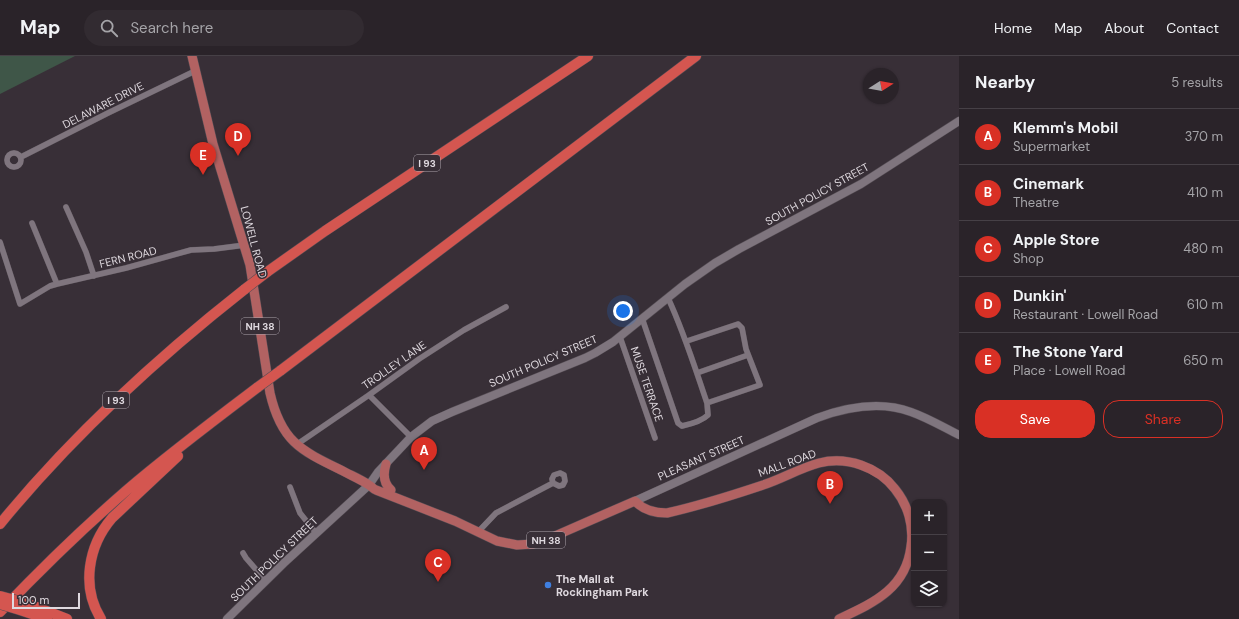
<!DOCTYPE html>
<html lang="en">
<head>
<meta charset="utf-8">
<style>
	:root { --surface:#2a2329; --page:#322b31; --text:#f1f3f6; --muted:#a5a4a8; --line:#464046; --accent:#d93025 }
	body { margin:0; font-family:"DM Sans",sans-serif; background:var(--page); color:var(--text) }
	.controls { position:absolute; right:12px; bottom:12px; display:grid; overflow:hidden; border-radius:8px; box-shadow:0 1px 3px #0004 }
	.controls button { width:36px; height:36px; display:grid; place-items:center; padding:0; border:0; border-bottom:1px solid var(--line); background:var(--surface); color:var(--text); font:20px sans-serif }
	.compass { position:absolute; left:863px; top:12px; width:36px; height:36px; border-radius:50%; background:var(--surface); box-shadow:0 1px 3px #0004; rotate:79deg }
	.scale { position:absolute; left:12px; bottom:10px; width:68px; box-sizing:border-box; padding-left:4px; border:2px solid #dfd9df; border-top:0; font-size:11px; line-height:14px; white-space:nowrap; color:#dfd9df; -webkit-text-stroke:3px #382f37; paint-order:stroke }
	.you { position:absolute; left:623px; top:255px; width:14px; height:14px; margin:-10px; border:3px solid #fff; border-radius:50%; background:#1a73e8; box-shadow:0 0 0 6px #1a73e833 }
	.badge { display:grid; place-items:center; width:26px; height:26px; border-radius:50%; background:var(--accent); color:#fff; font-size:13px; font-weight:700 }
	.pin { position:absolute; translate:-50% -33px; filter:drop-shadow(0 1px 2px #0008) }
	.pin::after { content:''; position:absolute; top:21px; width:14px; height:12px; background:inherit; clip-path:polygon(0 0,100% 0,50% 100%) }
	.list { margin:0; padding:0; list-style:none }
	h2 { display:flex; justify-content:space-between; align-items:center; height:52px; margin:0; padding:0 16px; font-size:17px }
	h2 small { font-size:13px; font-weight:400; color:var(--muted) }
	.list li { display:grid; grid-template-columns:26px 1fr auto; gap:12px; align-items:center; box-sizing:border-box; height:56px; padding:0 16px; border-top:1px solid var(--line) }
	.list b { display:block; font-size:15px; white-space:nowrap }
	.list p { margin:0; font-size:13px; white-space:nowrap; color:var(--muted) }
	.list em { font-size:13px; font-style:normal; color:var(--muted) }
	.actions { display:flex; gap:8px; padding:12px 16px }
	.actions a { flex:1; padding:9px 0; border:1px solid var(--accent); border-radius:16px; text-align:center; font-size:14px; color:var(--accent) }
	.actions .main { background:var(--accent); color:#fff }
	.icon { flex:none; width:22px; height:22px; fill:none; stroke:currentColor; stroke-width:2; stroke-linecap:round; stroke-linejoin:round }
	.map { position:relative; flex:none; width:959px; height:563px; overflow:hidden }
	header { display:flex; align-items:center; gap:24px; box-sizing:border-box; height:56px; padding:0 20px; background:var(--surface); border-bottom:1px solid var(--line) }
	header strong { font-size:19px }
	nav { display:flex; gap:22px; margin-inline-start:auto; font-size:14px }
	.search { width:280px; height:36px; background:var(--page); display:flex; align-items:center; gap:10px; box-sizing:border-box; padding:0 14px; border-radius:22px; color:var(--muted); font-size:15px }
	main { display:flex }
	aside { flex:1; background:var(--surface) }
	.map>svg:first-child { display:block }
	.green { fill:#3f5648 }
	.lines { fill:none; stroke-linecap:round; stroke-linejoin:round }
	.street-casing { stroke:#554d54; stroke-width:6 }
	.secondary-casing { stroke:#554d54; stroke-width:9 }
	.primary-casing { stroke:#554d54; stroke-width:10 }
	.highway-casing { stroke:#554d54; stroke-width:11 }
	.street { stroke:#7f757e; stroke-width:5.5 }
	.secondary { stroke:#7f757e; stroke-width:8 }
	.primary { stroke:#b26262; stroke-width:9 }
	.highway { stroke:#d45650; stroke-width:10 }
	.highway-bridge-casing { stroke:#554d54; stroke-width:11; stroke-linecap:butt }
	.highway-bridge { stroke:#d45650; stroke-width:10 }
	.shop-dot { fill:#3f7fe0; stroke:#382f37; stroke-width:1.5 }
	.labels { text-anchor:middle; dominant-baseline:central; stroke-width:3; stroke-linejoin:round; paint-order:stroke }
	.shield { fill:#382f37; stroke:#ada6ad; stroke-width:1 }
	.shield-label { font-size:10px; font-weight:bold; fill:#dfd9df }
	.street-label { font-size:11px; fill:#dfd9df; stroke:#382f37 }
	.poi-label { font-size:11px; font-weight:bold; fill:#dfd9df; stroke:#382f37; text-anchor:start }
</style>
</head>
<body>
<header>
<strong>Map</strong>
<div class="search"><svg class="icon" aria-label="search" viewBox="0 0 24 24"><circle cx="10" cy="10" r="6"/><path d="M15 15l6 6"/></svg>Search here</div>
<nav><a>Home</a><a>Map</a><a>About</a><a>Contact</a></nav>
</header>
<main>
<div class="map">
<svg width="959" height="563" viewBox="0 0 959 563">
	<rect width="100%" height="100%" fill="#382f37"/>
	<path class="green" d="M0 0H75L0 38Z"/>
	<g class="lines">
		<defs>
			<path id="street" d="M7 104a7 7 0 1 1 14 0a7 7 0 1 1-14 0Z
				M21 101 108 57 195 15
				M66 151 86 196 94 220
				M32 167 57 228
				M0 186 20 248 50 230 57 228 126 212 191 194 214 193 245 189
				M668 242C684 276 695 312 707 347L760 329 746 293 742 272 738 268 687 285
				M642 262 678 367 682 370C691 368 702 365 708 359L707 347
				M620 281 655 382
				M697 317 748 299
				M369 339 411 381
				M296 389 369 339 419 303 464 274 506 251
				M290 431 300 457 316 477
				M478 476 496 457 553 427 559 430 563 429 565 425 564 419 560 417 554 419 552 423 553 427
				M243 497 246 502 266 525"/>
			<path id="secondary" d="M635 445 817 362C847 351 881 345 911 356 928 362 943 371 959 379
				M227 563 285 506 369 429 378 416 411 381 432 365 452 356 585 302 595 297 613 286 685 228 715 207 739 193 861 128 959 65"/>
			<path id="primary" d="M192 0 213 88 250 209 270 337C281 385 300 394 341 414 350 419 360 423 369 429 371 430 373 433 376 434L455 465 497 485 517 489 533 488 548 483 635 445C643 454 654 457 667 457 698 450 733 439 763 429 782 423 800 412 819 407 847 400 878 411 895 433 908 449 914 470 911 490 906 533 873 547 839 563
				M386 408C383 418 383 427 391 434"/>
			<path id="highway" d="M267 216 325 175 588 0
				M280 315 696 0
				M0 468C72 380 156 303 245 233
				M26 547 67 563
				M20 554 47 563
				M0 556C40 514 82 473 127 434 169 398 213 365 258 331
				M101 563C81 531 88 490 112 462L178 400"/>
		</defs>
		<use href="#street" class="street-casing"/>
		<use href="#secondary" class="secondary-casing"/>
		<use href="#primary" class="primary-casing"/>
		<use href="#highway" class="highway-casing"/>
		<use href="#street" class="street"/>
		<use href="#secondary" class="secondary"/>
		<use href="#primary" class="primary"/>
		<use href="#highway" class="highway"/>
		<defs>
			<path id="highway-bridge" d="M245 233 267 216
				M258 331 280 315
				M0 540 26 547
				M0 548 20 554"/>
		</defs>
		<use href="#highway-bridge" class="highway-bridge-casing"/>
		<use href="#highway-bridge" class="highway-bridge"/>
	</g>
	<circle class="shop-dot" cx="548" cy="529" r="4"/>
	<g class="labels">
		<g class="shield">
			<rect x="414" y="99" width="26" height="16" rx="3"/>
			<rect x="241" y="262" width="38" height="16" rx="3"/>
			<rect x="103" y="336" width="26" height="16" rx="3"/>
			<rect x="527" y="476" width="38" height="16" rx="3"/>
		</g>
		<g class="shield-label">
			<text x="427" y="107">I 93</text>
			<text x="260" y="270">NH 38</text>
			<text x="116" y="344">I 93</text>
			<text x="546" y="484">NH 38</text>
		</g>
		<g class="street-label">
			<text transform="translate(103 49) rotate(-27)">DELAWARE DRIVE</text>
			<text transform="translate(817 138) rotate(-29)">SOUTH POLICY STREET</text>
			<text transform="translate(254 186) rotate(75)">LOWELL ROAD</text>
			<text transform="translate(128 201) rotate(-14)">FERN ROAD</text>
			<text transform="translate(543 305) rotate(-23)">SOUTH POLICY STREET</text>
			<text transform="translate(394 309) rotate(-35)">TROLLEY LANE</text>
			<text transform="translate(647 328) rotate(71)">MUSE TERRACE</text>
			<text transform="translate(701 402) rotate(-24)">PLEASANT STREET</text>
			<text transform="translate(787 407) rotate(-20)">MALL ROAD</text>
			<text transform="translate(274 503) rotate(-44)">SOUTH POLICY STREET</text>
		</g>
		<g class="poi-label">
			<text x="556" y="523">The Mall at<tspan x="556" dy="13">Rockingham Park</tspan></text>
		</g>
	</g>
</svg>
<div class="controls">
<button>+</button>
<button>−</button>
<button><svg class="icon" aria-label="layers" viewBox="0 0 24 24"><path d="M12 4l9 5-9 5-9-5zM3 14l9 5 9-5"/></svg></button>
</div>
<svg class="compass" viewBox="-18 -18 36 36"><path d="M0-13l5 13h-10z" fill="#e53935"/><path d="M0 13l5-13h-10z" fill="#a5a4a8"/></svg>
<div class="scale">100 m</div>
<div class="you"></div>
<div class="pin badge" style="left:424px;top:414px">A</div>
<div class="pin badge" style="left:830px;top:448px">B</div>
<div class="pin badge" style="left:438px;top:526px">C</div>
<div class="pin badge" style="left:238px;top:100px">D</div>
<div class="pin badge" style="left:203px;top:119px">E</div>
</div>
<aside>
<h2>Nearby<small>5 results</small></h2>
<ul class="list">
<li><span class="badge">A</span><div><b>Klemm's Mobil</b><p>Supermarket</p></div><em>370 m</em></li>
<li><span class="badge">B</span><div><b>Cinemark</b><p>Theatre</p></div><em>410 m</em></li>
<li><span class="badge">C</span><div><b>Apple Store</b><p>Shop</p></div><em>480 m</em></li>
<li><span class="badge">D</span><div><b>Dunkin'</b><p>Restaurant · Lowell Road</p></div><em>610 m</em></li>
<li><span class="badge">E</span><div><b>The Stone Yard</b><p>Place · Lowell Road</p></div><em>650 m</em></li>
</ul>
<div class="actions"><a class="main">Save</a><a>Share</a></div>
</aside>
</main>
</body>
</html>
